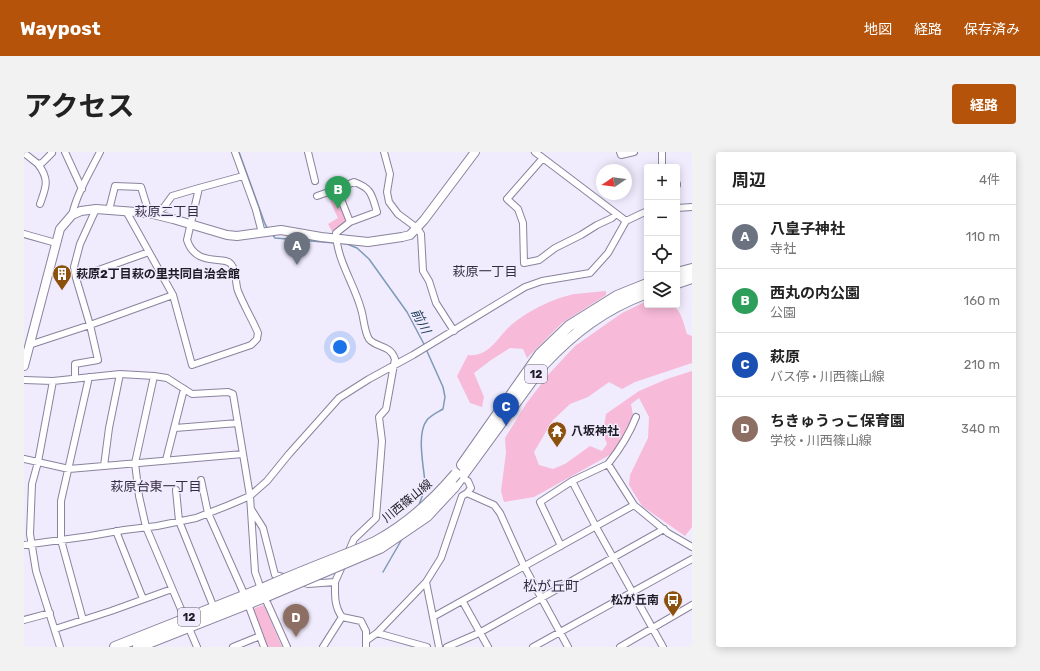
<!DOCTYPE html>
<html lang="ja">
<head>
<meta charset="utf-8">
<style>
	:root { --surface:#fff; --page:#f2f2f2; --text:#222; --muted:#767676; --line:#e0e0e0; --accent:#b45309 }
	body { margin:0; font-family:Rubik,"Noto Sans JP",sans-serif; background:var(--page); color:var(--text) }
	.controls { position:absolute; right:12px; top:12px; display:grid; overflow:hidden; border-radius:4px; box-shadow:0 2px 10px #0003 }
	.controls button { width:36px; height:36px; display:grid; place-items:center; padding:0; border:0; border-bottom:1px solid var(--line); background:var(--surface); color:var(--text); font:20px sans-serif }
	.compass { position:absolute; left:572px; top:12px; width:36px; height:36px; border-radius:50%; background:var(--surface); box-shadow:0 2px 10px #0003; rotate:257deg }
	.you { position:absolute; left:316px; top:195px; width:14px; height:14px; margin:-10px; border:3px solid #fff; border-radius:50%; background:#1a73e8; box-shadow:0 0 0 6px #1a73e833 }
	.badge { display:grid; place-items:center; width:26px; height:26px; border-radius:50%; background:var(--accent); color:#fff; font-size:13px; font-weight:700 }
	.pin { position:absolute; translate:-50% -33px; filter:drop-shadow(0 1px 2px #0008) }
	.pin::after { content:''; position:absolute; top:21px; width:14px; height:12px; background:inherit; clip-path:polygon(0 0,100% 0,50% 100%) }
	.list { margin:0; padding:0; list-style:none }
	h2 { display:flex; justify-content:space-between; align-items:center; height:52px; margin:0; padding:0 16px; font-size:17px }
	h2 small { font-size:13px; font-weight:400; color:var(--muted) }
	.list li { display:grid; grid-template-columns:26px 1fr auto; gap:12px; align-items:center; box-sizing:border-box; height:64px; padding:0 16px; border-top:1px solid var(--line) }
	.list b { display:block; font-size:15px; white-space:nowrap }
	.list p { margin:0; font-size:13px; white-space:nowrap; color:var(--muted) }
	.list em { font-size:13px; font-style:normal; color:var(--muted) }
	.icon { flex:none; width:22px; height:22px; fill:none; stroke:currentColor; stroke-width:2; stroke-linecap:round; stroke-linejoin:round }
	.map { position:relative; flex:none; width:668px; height:495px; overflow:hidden; border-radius:4px }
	header { display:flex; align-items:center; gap:24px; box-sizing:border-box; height:56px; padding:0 20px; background:var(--accent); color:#fff }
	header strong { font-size:19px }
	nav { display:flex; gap:22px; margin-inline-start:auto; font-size:14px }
	.intro { display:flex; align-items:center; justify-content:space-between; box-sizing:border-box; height:96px; padding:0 24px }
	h1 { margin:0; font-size:28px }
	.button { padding:10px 18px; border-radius:4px; background:var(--accent); color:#fff; font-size:14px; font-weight:700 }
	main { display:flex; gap:24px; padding:0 24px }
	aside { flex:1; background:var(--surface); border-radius:4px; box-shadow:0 2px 10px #0003 }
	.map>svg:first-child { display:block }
	.green { fill:#f7bad9 }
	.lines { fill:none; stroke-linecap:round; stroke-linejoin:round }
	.stream { stroke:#7d9ab8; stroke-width:1.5 }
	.minor-casing { stroke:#8a839d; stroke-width:8 }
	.tertiary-casing { stroke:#8a839d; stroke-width:10 }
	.primary-casing { stroke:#8a839d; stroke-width:12 }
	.minor { stroke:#fff; stroke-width:6 }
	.tertiary { stroke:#fff; stroke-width:8 }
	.primary { stroke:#fff; stroke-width:10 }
	.primary-bridge-casing { stroke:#8a839d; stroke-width:12; stroke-linecap:butt }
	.primary-bridge { stroke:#fff; stroke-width:10 }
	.labels { text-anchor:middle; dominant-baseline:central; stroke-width:3; stroke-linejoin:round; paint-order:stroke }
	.shield { fill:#f0ebfd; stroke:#5e5a66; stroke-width:1 }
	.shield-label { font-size:11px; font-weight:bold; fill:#1f1c26 }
	.poi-label { font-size:12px; font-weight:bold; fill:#1f1c26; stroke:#f0ebfd; text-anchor:start }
	.street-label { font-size:12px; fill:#1f1c26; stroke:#f0ebfd }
	.neighbourhood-label { font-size:13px; fill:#332d43; stroke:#f0ebfd }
	.water-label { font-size:13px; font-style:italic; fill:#193852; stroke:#f0ebfd }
	.quarter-label { font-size:14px; fill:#332d43; stroke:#f0ebfd }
</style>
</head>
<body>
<header>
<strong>Waypost</strong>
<nav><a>地図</a><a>経路</a><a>保存済み</a></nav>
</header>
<div class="intro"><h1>アクセス</h1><a class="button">経路</a></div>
<main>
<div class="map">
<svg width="668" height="495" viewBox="0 0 668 495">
	<rect width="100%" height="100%" fill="#f0ebfd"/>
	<path class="green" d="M314 46 323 66 319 72 309 81 304 72 314 66 306 49Z
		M582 139V143L538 171 503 206 499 197 486 196 467 208 450 221 460 245 458 255 446 251 433 224 444 203C463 205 472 189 483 177 499 161 529 146 551 142 561 141 571 140 582 139Z
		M623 149V153C630 153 639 152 646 153 657 155 660 173 663 182L668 184V211L611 230 598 237 585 230 564 245 546 252 529 268 510 300 515 313 529 317 541 312 566 294 578 299 583 292 579 281 582 262 615 239 643 227 668 219V375L661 384 618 354 605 333 606 323 624 286 625 265 615 246 607 252 609 264 591 300 510 345 480 350 477 339 482 301 481 286 502 252 524 223 551 194 598 161Z
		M240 453 258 495H244L228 457Z"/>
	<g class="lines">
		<path class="stream" d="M215 0 241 72 244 77
			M248 82 251 86 311 91
			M315 91 323 92 333 96 345 107 383 160 401 194
			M394 355C397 347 401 340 401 331 400 315 392 282 403 268 407 263 414 260 419 257L421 245 419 235 402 197
			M359 420 378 387"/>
		<defs>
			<path id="minor" d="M41 0 58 37
				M211 0 232 58 238 81
				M284 0 291 29
				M360 0 366 22 363 40 365 50 374 62 393 76 397 82 399 119 405 129 412 151 430 179
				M511 0 602 69
				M596 0 597 3 610 0
				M638 0V15
				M0 1 14 12 18 11 28 1 27 0
				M519 6 483 47 494 57 499 71 500 111 515 108 531 96 557 83 573 73 588 66 592 62
				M14 12C26 28 22 35 16 52
				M653 32V33
				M293 44 313 37
				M653 56 668 55
				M85 58 91 34 117 35 125 61
				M130 62 140 55 148 44 175 36
				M48 63C53 41 66 20 76 0
				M0 82 32 91
				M52 126 125 100
				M149 143 168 213 227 193 233 187 234 181C228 167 220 154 214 139 211 131 213 119 207 112 200 103 172 116 163 88L175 36 219 24
				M5 193 66 173 149 143 102 59
				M130 224 143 226 168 242 204 240 209 242 226 344 231 420 237 437 263 495
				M51 227V212L74 208 66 173 52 126 50 115 56 92 72 57
				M0 228 29 229 96 222 130 224 111 311 115 344 122 375 173 495
				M29 229 14 310 8 332 6 382 12 419 36 495
				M151 276 214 271
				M0 307 45 317 219 302
				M142 308 160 237
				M584 312C596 297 605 283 612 265
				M80 314 85 276 96 222
				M177 328 184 361 221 444
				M152 338 155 369 190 456
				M443 341 470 353 476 361 500 414 544 495
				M227 357 239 376 251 423 263 426
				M92 379 119 447
				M0 393 66 384 100 378 133 374 172 366 205 353 226 344 243 329 265 302 315 246 345 227 389 203 501 135 518 129 566 121 584 101 602 69 623 59
				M537 394 516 350 548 329
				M324 401 330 387 352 366 358 289 355 265 362 257 371 207C366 192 352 196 345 187 340 179 340 166 337 157 330 131 313 109 312 81L326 70 353 60C348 44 348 36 330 30L313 37 326 70
				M277 430 284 432 311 430 319 412
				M311 430C311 443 310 454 318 465
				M439 450 464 495
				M224 452 240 495
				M409 465 610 353
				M0 468 26 461
				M59 468 37 388V349L65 225
				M31 477 87 459 148 437
				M353 481 403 495
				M343 488 353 481 402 430
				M209 495 236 484
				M299 495 318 465 337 469 342 479V495
				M415 495 402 430 417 406 438 344 443 341 447 336 444 329 435 324
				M423 495 455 481 640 377
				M509 495 668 407
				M596 495 668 453
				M639 495 572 375 548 329 584 312 610 353 644 381 668 395"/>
			<path id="tertiary" d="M0 214 36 77 48 63 57 59 72 57 125 61 149 67 203 83 213 84 257 78 297 85 344 90 378 85 386 83 400 68 451 0"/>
			<path id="primary" d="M653 121 668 117
				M653 131 668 126
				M438 313 516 202 545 174 593 144 623 132
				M430 335 519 213C550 180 580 157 623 141
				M91 495 240 436
				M114 495 243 444"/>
		</defs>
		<use href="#minor" class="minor-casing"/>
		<use href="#tertiary" class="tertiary-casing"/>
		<use href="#primary" class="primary-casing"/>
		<use href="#minor" class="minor"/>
		<use href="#tertiary" class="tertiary"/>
		<use href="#primary" class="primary"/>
		<defs>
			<path id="primary-bridge" d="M240 436C263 426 285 417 308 408 323 402 339 396 353 389 384 372 410 348 432 322
				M243 444 356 396 403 364 430 335"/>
		</defs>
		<use href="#primary-bridge" class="primary-bridge-casing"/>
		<use href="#primary-bridge" class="primary-bridge"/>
	</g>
	<defs>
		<symbol id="building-pin" viewBox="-11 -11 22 30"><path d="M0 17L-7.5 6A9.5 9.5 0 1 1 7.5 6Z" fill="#8c520d" stroke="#f0ebfd"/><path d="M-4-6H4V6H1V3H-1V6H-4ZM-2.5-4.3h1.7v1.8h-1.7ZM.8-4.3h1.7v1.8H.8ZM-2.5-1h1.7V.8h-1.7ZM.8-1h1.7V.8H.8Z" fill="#fff"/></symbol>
		<symbol id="temple-pin" viewBox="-11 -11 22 30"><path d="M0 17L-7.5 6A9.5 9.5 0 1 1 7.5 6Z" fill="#8c520d" stroke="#f0ebfd"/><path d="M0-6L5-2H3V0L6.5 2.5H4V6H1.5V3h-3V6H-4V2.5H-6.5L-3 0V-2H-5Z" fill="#fff"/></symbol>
		<symbol id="bus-pin" viewBox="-11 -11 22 30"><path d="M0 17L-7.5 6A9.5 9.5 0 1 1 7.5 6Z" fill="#8c520d" stroke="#f0ebfd"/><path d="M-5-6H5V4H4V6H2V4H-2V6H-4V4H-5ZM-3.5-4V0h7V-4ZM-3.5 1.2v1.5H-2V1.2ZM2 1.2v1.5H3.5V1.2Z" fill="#fff"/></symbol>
	</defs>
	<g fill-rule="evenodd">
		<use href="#building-pin" x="27" y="111" width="22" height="30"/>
		<use href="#temple-pin" x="522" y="268" width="22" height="30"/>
		<use href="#bus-pin" x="638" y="437" width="22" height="30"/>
	</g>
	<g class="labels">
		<g class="shield">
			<rect x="501" y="213" width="22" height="18" rx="3"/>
			<rect x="154" y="456" width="22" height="18" rx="3"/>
		</g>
		<g class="shield-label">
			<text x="512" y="222">12</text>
			<text x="165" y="465">12</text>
		</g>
		<g class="poi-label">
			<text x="52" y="122">萩原2丁目萩の里共同自治会館</text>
			<text x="547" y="279">八坂神社</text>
			<text x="635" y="448" text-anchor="end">松が丘南</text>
		</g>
		<g class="street-label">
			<text transform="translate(383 349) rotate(-39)">川西篠山線</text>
		</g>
		<g class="neighbourhood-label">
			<text x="143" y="59">萩原二丁目</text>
			<text x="461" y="119">萩原一丁目</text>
			<text x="132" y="334">萩原台東一丁目</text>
		</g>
		<g class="water-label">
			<text transform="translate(397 169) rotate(63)">前川</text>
		</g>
		<g class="quarter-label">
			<text x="527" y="434">松が丘町</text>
		</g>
	</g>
</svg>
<div class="controls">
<button>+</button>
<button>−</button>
<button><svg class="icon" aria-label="locate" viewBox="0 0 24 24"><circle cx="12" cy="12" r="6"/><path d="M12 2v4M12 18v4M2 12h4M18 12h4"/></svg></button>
<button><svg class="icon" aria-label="layers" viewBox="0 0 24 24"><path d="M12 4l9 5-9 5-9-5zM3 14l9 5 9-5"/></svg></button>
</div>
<svg class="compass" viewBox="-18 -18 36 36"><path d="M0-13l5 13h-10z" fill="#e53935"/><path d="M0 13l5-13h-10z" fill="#767676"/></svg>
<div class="you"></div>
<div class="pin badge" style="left:273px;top:113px;background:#6b7280">A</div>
<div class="pin badge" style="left:314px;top:57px;background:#2e9e5b">B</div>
<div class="pin badge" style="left:482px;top:274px;background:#1a4fb4">C</div>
<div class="pin badge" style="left:272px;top:485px;background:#8d6e63">D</div>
</div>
<aside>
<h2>周辺<small>4件</small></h2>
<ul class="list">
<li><span class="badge" style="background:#6b7280">A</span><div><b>八皇子神社</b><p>寺社</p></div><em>110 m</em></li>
<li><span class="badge" style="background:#2e9e5b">B</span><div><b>西丸の内公園</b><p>公園</p></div><em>160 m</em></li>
<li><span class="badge" style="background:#1a4fb4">C</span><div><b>萩原</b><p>バス停 · 川西篠山線</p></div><em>210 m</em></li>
<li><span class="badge" style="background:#8d6e63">D</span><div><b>ちきゅうっこ保育園</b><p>学校 · 川西篠山線</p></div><em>340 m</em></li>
</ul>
</aside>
</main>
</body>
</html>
